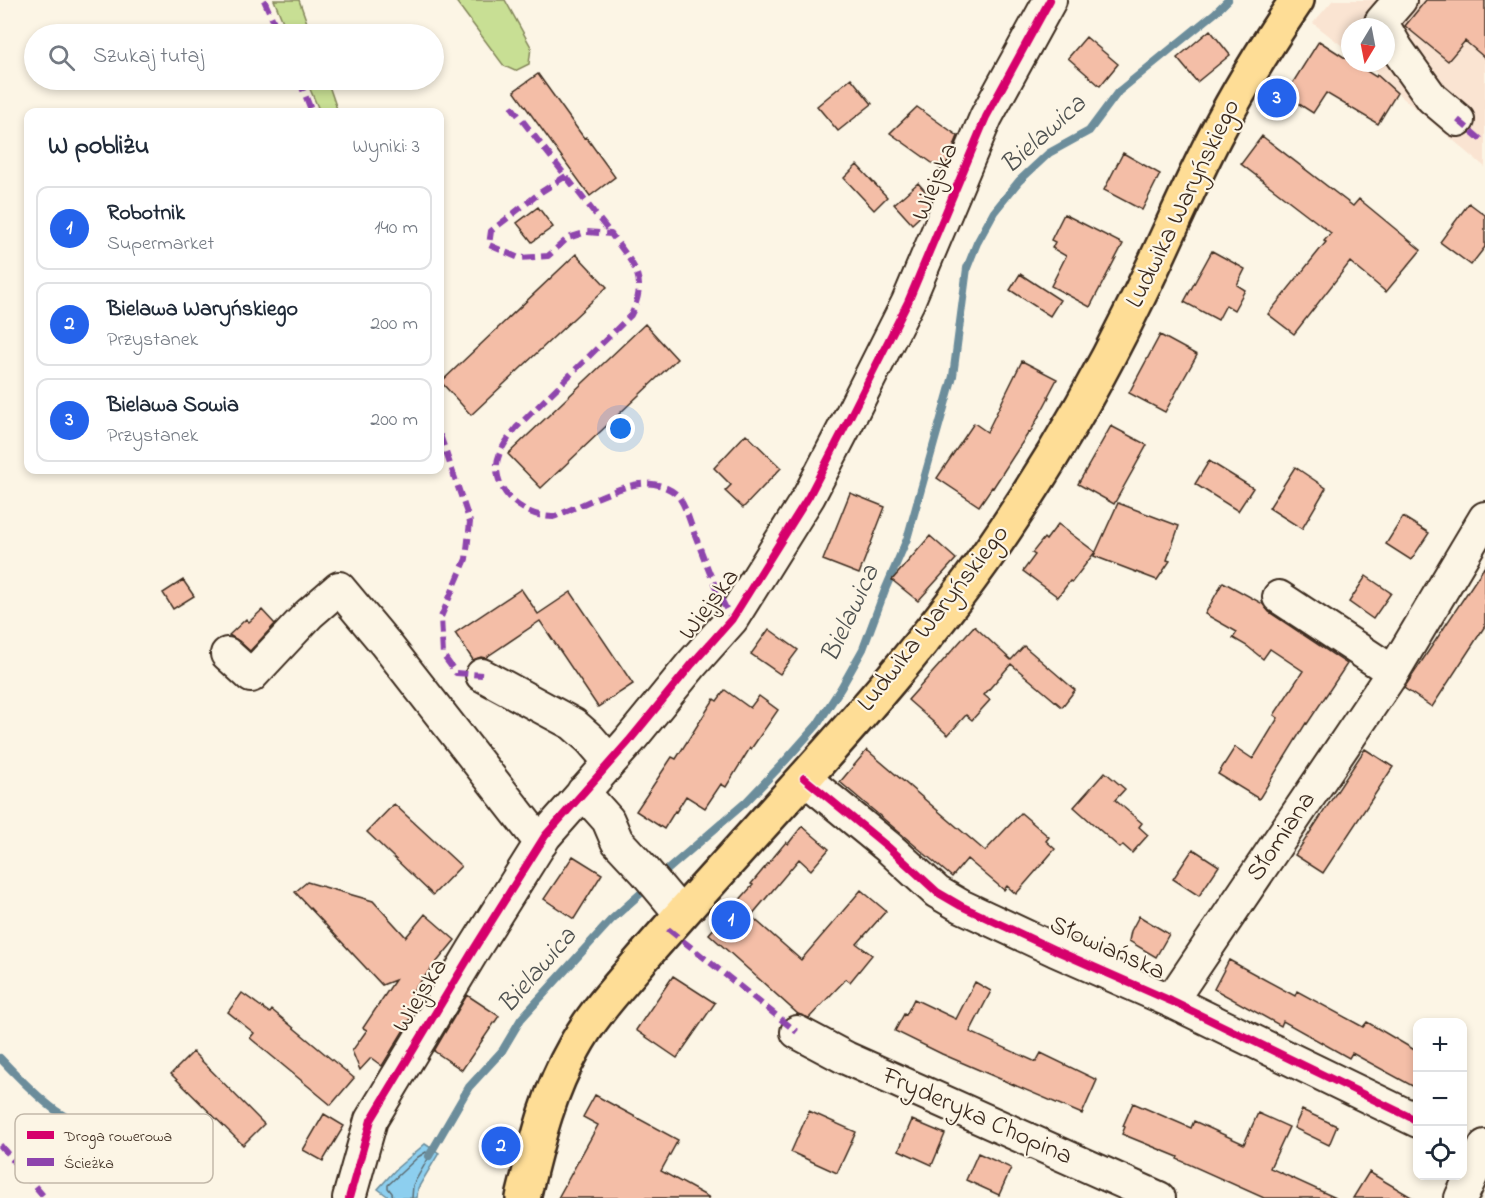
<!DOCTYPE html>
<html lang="pl">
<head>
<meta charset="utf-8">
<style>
	:root { --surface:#fff; --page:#f6f6f7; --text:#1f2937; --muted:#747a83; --line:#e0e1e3; --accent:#2563eb }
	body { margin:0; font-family:"Indie Flower",sans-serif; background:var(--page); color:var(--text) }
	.controls { position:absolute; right:18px; bottom:18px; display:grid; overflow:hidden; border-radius:12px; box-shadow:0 3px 9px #0003 }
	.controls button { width:54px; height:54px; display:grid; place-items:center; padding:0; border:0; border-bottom:2px solid var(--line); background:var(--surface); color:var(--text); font:30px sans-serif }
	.compass { position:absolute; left:1341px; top:18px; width:54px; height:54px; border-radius:50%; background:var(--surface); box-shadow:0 3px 9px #0003; rotate:190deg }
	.you { position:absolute; left:621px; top:429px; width:21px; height:21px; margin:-15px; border:4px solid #fff; border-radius:50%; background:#1a73e8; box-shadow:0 0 0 9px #1a73e833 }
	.badge { display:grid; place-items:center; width:39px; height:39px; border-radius:50%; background:var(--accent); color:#fff; font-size:20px; font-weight:700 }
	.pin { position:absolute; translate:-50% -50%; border:3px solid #fff; box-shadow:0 2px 6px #0006 }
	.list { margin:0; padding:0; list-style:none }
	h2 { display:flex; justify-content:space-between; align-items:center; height:78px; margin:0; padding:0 24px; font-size:26px }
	h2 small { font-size:20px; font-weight:400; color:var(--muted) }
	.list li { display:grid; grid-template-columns:39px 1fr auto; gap:18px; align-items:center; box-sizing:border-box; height:84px; margin:0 12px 12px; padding:0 12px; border:2px solid var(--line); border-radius:12px }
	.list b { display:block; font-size:22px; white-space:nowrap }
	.list p { margin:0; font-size:20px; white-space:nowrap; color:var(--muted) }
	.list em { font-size:20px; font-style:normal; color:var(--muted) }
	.icon { flex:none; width:33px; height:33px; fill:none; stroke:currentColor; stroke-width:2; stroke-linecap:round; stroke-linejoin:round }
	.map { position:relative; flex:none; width:1485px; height:1198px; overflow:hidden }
	.search { position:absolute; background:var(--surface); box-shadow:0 3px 9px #0003; left:24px; top:24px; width:420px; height:66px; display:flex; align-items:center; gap:15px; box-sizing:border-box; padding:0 21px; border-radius:33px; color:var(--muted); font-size:22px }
	.panel { position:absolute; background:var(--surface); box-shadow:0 3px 9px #0003; left:24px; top:108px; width:420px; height:366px; border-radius:12px }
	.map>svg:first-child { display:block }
	.built { fill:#fae4d2 }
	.green { fill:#c8df94; stroke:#828459; stroke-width:1.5 }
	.water { fill:#8dcfef; stroke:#6c8d9b; stroke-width:1.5 }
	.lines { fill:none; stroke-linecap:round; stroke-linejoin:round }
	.shore { stroke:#5c6c72; stroke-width:1.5 }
	.stream { stroke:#6c8d9b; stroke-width:8 }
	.building { fill:#f4bea7; stroke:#3b2a1e; stroke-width:1.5 }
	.minor-casing { stroke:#3b2a1e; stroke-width:36 }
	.major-casing { stroke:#3b2a1e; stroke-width:38 }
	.minor { stroke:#fcf5e5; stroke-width:32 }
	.major { stroke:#fedd96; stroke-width:33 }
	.quiet { stroke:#8e44ad; stroke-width:6; stroke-dasharray:12 6; stroke-linecap:butt }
	.cycleway-casing { stroke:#fcf5e5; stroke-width:11 }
	.cycleway { stroke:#d6006c; stroke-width:8 }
	.labels { text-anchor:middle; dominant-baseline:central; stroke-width:4.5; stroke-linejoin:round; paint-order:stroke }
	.street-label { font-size:26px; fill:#3b2a1e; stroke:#fcf5e5 }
	.water-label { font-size:27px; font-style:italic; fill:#505352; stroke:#fcf5e5 }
	.key { fill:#fcf5e5; stroke:#c2b8a9; stroke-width:1.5 }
	.key-label { font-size:16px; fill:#3b2a1e }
</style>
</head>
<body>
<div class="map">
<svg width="1485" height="1198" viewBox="0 0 1485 1198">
	<rect width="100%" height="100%" fill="#fcf5e5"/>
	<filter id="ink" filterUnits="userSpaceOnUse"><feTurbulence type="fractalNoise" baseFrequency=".0167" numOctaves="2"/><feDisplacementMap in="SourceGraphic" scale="12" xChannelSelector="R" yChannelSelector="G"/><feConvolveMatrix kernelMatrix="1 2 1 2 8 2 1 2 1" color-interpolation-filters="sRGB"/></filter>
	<g filter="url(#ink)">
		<path class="built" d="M1333 0H1485V167L1397 93 1377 75V72L1366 63H1386V27H1350V52L1313 23Z"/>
		<path class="green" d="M274 0H299L311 34H288Z
			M455 0H505L531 47 529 64 515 71 504 66Z
			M306 80H327L338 112H320Z"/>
		<path class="water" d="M425 1144 439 1153 418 1188 417 1198H390L378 1189 397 1168Z"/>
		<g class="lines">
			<path class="shore" d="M393 1198 392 1193 388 1188V1185L418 1157 426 1152 429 1154V1157L413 1185 412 1198"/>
			<path class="stream" d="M658 878 746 802 785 761 817 725 841 688 863 649 885 590 907 539 953 376 967 268 977 243 994 212 1019 181 1049 153 1089 131 1118 92 1215 13 1228 0
				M0 1058C17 1076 35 1095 55 1110 79 1126 104 1138 130 1150
				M429 1156 469 1087 502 1051 521 1019 611 920 649 886"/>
		</g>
		<path class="building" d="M1426 0H1485V58L1465 41 1448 61 1405 26Z
			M1210 30 1230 55 1197 82 1177 58Z
			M1086 37 1118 64 1100 86 1068 58Z
			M1319 41 1350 61V63H1354L1376 77 1377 75 1397 93 1378 124 1326 93 1313 113 1285 95Z
			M538 74 584 138 586 137 615 177 590 196 514 91Z
			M851 78 872 104 838 131 817 106Z
			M917 107 958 136 948 161 942 170 890 133Z
			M1262 136 1353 206 1359 199 1421 250 1386 292 1350 262 1294 334 1268 314 1326 242 1324 241 1331 233 1241 164Z
			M1123 153 1160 174 1142 210 1104 190Z
			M857 165 887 197 874 210 844 178Z
			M918 183 932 199 928 209 912 224 894 204Z
			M1469 203 1485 215V247L1471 265 1440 242Z
			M538 207 553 227 532 242 517 223Z
			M1064 214 1123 244 1090 307 1051 286 1066 256 1052 248 1055 242 1051 240Z
			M1212 251 1245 269 1237 285 1245 290 1234 310 1226 305 1218 320 1184 302Z
			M576 254 607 287 471 415 441 382Z
			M1020 274 1060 300 1050 316 1010 290Z
			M645 324 677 359 541 488 508 454Z
			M1160 335 1197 355 1165 412 1129 393Z
			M1022 361 1057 379 1048 396 1049 397 1030 433 1029 432 993 488 992 487 979 506 937 478 974 423 987 432Z
			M1111 426 1147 445 1114 504 1078 484Z
			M746 434 781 468 743 508 725 491 731 485 714 468Z
			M1209 461 1253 488 1238 511 1195 484Z
			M1295 467 1326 488 1302 529 1269 508Z
			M850 493 885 507 859 574 823 560Z
			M1118 503 1179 526 1167 560 1170 561 1157 580 1094 556Z
			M1403 517 1429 533 1411 560 1386 544Z
			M1058 524 1095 552 1072 582 1070 581 1058 597 1023 571 1035 555 1032 553 1044 538 1046 540Z
			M930 536 956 559 918 601 892 580Z
			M1485 566V626L1432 707 1404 688Z
			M1366 576 1391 593 1373 619 1349 602Z
			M183 580 194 596 173 609 163 593Z
			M1223 582 1263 604 1269 612 1347 664 1307 724 1306 723 1259 799 1218 774 1235 747 1253 759 1278 718 1274 715 1303 671 1270 649 1263 659 1247 646 1233 638 1237 632 1205 614Z
			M521 589 538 614 571 592 633 684 598 707 540 621 485 658 481 657 473 660 455 633Z
			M262 610 275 624 250 651 239 641 229 635 246 619 249 622Z
			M974 626 1011 660 1024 646 1075 690 1062 707 1011 664 984 695 990 700 972 720 966 715 948 735 908 700Z
			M769 629 798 650 780 674 751 654Z
			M725 690 750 708 759 696 778 710 751 749 750 748 726 787 721 784 705 808 686 796 676 812 675 811 664 829 636 811 672 757 676 759 714 699 717 701Z
			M1365 749 1393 767 1323 873 1295 855Z
			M867 750 985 851 1021 813 1049 837 1046 841 1055 849 1016 894 1007 886 1004 890 967 859 952 877 840 782Z
			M1105 772 1125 789 1115 800 1142 823 1139 827 1148 835 1132 853 1123 845 1120 848 1074 807Z
			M394 804 461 866 433 895 367 832Z
			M802 826 829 849 811 870 799 859 751 916 801 960 861 890 886 911 857 944 872 955 850 982 846 979 809 1018 798 1014 709 934 753 885 751 884 786 842 788 844Z
			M1193 849 1219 866 1199 896 1173 879Z
			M573 856 602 874 574 919 544 899Z
			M307 882 373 901 406 937 425 914 455 940 411 993 422 1000 382 1066 371 1058 360 1070 352 1051 367 1030 363 1028 395 980 382 985 295 892Z
			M1139 916 1169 934 1156 957 1129 941 1131 931Z
			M1229 960 1295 996 1297 991 1363 1027 1367 1022 1418 1052V1089L1352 1053 1349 1058 1283 1021 1281 1026 1214 989Z
			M673 976 715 1003 677 1058 636 1030Z
			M975 982 991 991 970 1032 1036 1062 1041 1053 1097 1080 1082 1114 942 1054 895 1031 904 1014 906 1015 914 999 956 1019Z
			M242 993 270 1013 272 1010 354 1078 331 1105 250 1038 254 1033 228 1012Z
			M467 995 499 1016 462 1070 434 1051Z
			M193 1052 264 1124 243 1145 171 1074Z
			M595 1095 678 1140 661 1171 710 1198H558L598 1125 583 1117Z
			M1133 1103 1191 1128 1194 1121 1244 1144 1258 1113 1289 1127 1270 1168 1336 1198H1264L1177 1159 1178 1157 1122 1134 1125 1127 1123 1126Z
			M1302 1110 1337 1126 1329 1145 1294 1128Z
			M809 1111 856 1132 837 1173 791 1152Z
			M324 1114 344 1126 323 1161 303 1150Z
			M912 1120 945 1134 932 1165 899 1150Z
			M978 1153 1011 1168 999 1195 966 1180Z
			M1369 1172 1413 1198H1353Z"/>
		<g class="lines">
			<defs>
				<path id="minor" d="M1384 27 1381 22 1400 0
					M1386 30 1397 49 1432 98 1458 120
					M1279 597 1393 672
					M227 654 251 676 309 614 339 588 385 643 541 843
					M482 675 573 724 590 739 610 762
					M804 778 888 847 937 892 961 906 1055 950 1171 1001 1418 1121
					M583 792 608 820 617 841 645 871 681 914
					M1171 1001 1393 672 1485 518
					M797 1032 846 1058 1159 1198
					M349 1198 371 1120 474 949 545 836 629 741 692 664 732 619 809 496 851 415 908 302 986 117 1050 0
					M1461 1198 1485 1146"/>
				<path id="major" d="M523 1198C536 1146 547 1095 574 1048 590 1018 613 993 635 967 663 934 692 902 721 870 821 759 925 650 1008 525 1055 455 1097 382 1134 306 1162 250 1186 192 1215 136 1239 89 1267 44 1297 0"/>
			</defs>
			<use href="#minor" class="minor-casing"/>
			<use href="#major" class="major-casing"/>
			<use href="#minor" class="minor"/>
			<use href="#major" class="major"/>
			<path class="quiet" d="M264 0 279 34
				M299 80 312 112
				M511 106 611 234
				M1458 120 1485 143
				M566 176 541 192 491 231 489 245 519 258 548 256 568 238 587 232 611 234C618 244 634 263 637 274 642 287 637 303 631 315L516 428C507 440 495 455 497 470 499 498 528 517 553 517 579 507 613 488 639 484 652 482 669 486 678 496 685 505 689 519 693 530 705 560 715 591 732 619
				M440 435 470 522 466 559 441 617 443 655 456 673 482 675
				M668 929 797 1032
				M0 1145 45 1198"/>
			<defs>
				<path id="cycleway" d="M804 778 888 847 937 892 961 906 1055 950 1171 1001 1418 1121
					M349 1198 371 1120 474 949 545 836 629 741 692 664 732 619 809 496 851 415 908 302 986 117 1050 0"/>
			</defs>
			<use href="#cycleway" class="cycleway-casing"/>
			<use href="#cycleway" class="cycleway"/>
		</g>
	</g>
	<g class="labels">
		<g class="street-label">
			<text transform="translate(936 182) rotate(-67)">Wiejska</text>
			<text transform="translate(1184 204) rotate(-64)">Ludwika Waryńskiego</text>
			<text transform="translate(710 605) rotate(-53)">Wiejska</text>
			<text transform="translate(934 619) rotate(-52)">Ludwika Waryńskiego</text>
			<text transform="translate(1282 837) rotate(-56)">Słomiana</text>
			<text transform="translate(1107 949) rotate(24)">Słowiańska</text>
			<text transform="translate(421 996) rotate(-59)">Wiejska</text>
			<text transform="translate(977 1117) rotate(24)">Fryderyka Chopina</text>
		</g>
		<g class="water-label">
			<text transform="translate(1044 135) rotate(-42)">Bielawica</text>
			<text transform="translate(851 614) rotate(-65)">Bielawica</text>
			<text transform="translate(538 971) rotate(-49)">Bielawica</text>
		</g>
	</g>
	<rect x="15" y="1114" width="198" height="69" rx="9" class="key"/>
	<rect x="27" y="1131" width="27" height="8" fill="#d6006c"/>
	<rect x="27" y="1158" width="27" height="8" fill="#8e44ad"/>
	<g class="key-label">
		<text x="64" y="1141">Droga rowerowa</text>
		<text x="64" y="1168">Ścieżka</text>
	</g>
</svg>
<div class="controls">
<button>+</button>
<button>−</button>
<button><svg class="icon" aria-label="locate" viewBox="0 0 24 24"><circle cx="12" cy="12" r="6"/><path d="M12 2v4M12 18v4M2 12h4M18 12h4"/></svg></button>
</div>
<svg class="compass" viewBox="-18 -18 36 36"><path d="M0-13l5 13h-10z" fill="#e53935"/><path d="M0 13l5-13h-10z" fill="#747a83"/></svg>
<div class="you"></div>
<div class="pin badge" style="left:731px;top:920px">1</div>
<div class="pin badge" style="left:501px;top:1146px">2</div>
<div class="pin badge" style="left:1277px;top:98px">3</div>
<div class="search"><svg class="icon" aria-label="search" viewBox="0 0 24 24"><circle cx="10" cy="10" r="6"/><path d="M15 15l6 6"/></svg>Szukaj tutaj</div>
<section class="panel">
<h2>W pobliżu<small>Wyniki: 3</small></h2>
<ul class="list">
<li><span class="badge">1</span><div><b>Robotnik</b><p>Supermarket</p></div><em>140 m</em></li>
<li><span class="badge">2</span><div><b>Bielawa Waryńskiego</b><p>Przystanek</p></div><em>200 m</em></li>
<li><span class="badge">3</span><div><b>Bielawa Sowia</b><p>Przystanek</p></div><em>200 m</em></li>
</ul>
</section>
</div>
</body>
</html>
